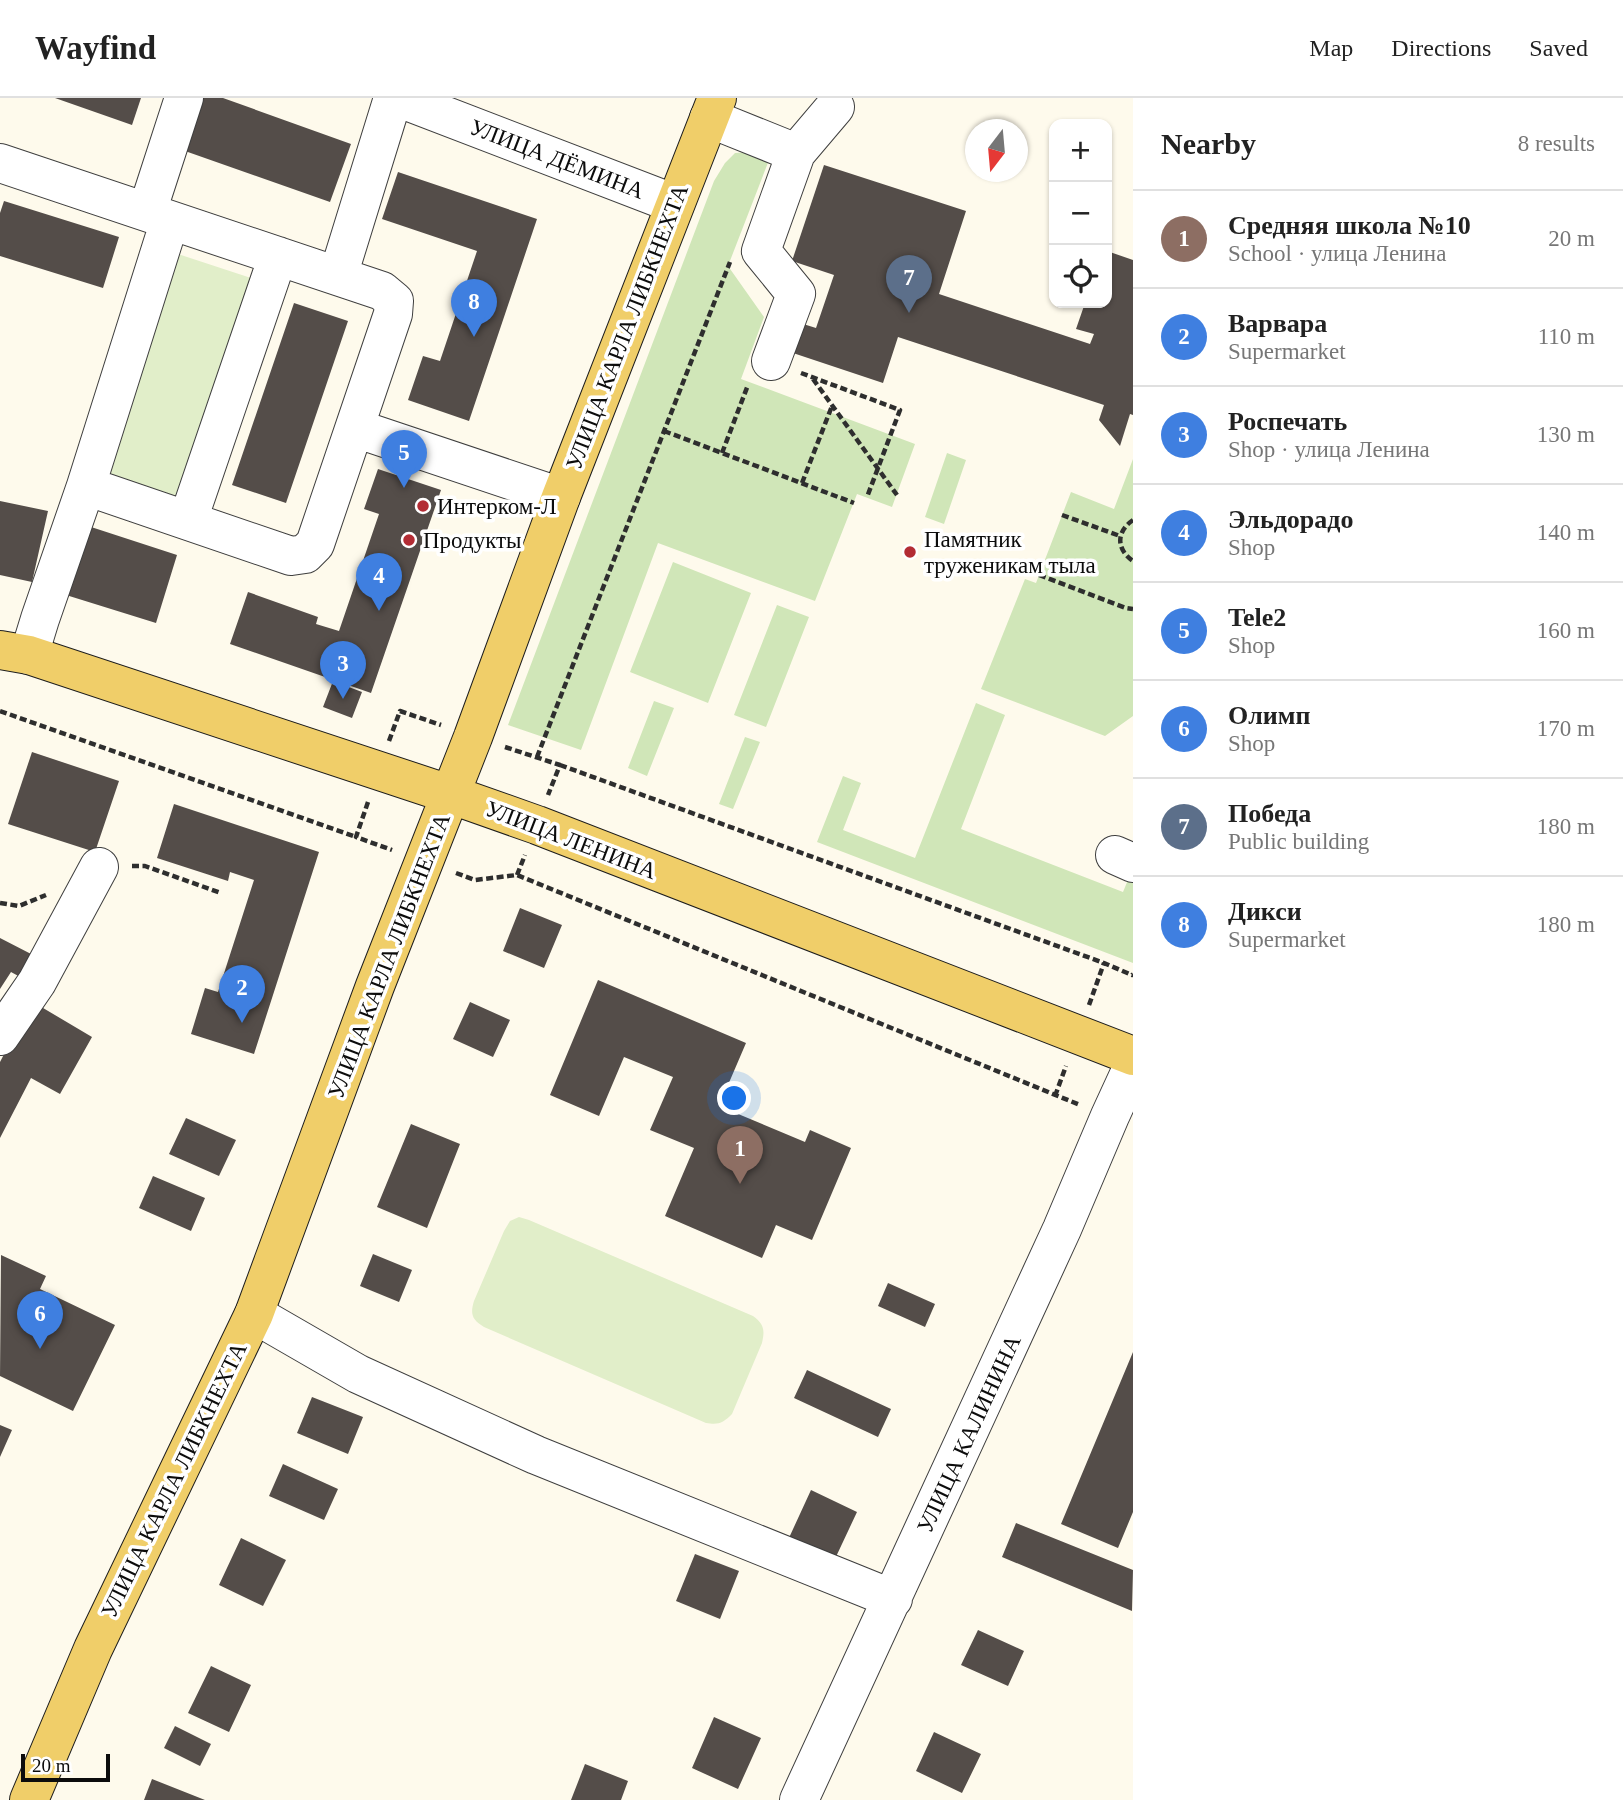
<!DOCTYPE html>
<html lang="en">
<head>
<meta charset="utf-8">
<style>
	:root { --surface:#fff; --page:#f6f6f6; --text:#222; --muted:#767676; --line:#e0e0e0; --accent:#2563eb }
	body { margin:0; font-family:"Times New Roman",serif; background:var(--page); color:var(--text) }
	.controls { position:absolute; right:21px; top:21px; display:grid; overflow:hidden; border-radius:14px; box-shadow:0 2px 5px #0004 }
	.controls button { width:63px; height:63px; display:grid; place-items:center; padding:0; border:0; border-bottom:2px solid var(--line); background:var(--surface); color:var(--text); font:35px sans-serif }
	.compass { position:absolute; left:965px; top:21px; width:63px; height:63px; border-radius:50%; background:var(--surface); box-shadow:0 2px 5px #0004; rotate:196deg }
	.scale { position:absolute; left:21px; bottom:18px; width:89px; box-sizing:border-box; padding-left:7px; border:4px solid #0c0c0c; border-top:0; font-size:19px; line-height:24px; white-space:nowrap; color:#0c0c0c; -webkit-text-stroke:5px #fff; paint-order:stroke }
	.you { position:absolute; left:735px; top:1001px; width:24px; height:24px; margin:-18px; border:5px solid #fff; border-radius:50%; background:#1a73e8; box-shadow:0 0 0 10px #1a73e833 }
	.badge { display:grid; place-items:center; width:46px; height:46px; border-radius:50%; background:var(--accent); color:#fff; font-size:23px; font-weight:700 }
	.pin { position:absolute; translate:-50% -58px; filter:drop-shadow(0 2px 4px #0008) }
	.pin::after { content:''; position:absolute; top:37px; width:24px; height:21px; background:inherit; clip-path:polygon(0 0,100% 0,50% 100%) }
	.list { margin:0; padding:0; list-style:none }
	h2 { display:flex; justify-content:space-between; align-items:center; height:91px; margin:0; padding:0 28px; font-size:30px }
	h2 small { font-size:23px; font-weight:400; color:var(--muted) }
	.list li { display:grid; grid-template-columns:46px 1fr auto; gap:21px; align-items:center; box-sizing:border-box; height:98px; padding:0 28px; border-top:2px solid var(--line) }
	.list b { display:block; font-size:26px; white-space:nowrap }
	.list p { margin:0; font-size:23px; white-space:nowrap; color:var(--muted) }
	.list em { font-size:23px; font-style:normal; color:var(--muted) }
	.icon { flex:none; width:38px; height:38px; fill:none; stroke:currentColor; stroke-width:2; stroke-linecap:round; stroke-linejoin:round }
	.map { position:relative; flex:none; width:1133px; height:1702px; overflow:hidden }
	header { display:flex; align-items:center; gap:42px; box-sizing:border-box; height:98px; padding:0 35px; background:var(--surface); border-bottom:2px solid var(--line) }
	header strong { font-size:33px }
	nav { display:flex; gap:38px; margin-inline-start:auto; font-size:24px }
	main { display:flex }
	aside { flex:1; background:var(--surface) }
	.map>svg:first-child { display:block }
	.green { fill:#d0e6b8 }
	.pitch { fill:#e1eec9 }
	.building { fill:#544d49 }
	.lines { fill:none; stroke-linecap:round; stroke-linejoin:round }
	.minor-casing { stroke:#3f3f3f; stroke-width:40 }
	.major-casing { stroke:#1d1d1d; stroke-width:40 }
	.path { stroke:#2e2e2e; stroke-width:4.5; stroke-dasharray:7 3.5; stroke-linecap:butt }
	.minor { stroke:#fff; stroke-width:38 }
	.major { stroke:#f0ce69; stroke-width:38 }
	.poi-dot { fill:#b32c34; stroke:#fff; stroke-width:2.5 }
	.labels { text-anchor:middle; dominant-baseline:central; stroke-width:7; stroke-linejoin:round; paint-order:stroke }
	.street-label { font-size:23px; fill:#0c0c0c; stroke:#fff }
	.poi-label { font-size:23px; fill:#0c0c0c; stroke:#fff; text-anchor:start }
</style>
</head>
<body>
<header>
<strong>Wayfind</strong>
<nav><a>Map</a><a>Directions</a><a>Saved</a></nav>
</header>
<main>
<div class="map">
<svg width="1133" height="1702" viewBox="0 0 1133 1702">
	<rect width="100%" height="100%" fill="#fefaec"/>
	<path class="green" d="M749 54 769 62 728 168 764 219 741 281 915 346 892 409 857 396 815 503 658 445 581 652 508 627 714 83 725 65 735 55Z
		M947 355 966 362 944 426 925 419Z
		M1133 361V618L1105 638 981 591 1025 481 1036 485 1071 394 1114 411Z
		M673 464 751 495 708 605 630 574Z
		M777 507 809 519 766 629 734 617Z
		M654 603 674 610 647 678 628 670Z
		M976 605 1005 617 961 731 1123 794 1130 777H1133V865L817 744 843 678 861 685 843 732 915 760Z
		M745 639 760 644 733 711 719 706Z"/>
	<path class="pitch" d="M178 156 251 180 179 403 106 379Z
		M519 1119 529 1122 753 1218C764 1226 765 1232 762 1245L732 1316C723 1325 719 1327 706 1325L484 1229C472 1222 470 1216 474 1203L504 1133 510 1123Z"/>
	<path class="building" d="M55 0H141L132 27Z
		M203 0H223L351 46 330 104 185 53Z
		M824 67 966 113 939 196 1090 246 1094 236 1076 231 1085 205H1107V153L1133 162V317L1130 316 1120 348 1099 322 1104 307 898 239 883 285 790 254 800 225 816 230 834 177 792 163Z
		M398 74 537 121 469 323 408 302 423 258 440 263 477 153 382 121Z
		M4 103 119 139 103 190 0 158V115Z
		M294 205 348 223 286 405 232 387Z
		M378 371 441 392 371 595 230 546 248 494 318 519 316 526 339 533 379 416 364 411Z
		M0 403 48 413 32 484 0 477Z
		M88 428 177 457 156 525 66 497Z
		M333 583 362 594 352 620 323 609Z
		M32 654 119 683 95 754 8 726Z
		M174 706 319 754 254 956 191 936 205 890 218 894 254 782 230 774 228 783 157 760Z
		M520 810 562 827 544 870 503 853Z
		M0 840 33 857 22 880 11 874 0 891Z
		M598 882 746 945 719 1008 805 1044 810 1032 851 1050 812 1142 776 1127 762 1160 665 1118 694 1050 650 1032 673 979 624 959 599 1018 550 997Z
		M470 904 510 922 493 959 453 941Z
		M38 907 92 939 60 996 31 980 0 1040V964L16 933Z
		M186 1020 236 1042 219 1078 169 1056Z
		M411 1026 460 1046 427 1130 377 1109Z
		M153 1078 205 1100 191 1133 139 1110Z
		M373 1156 412 1172 399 1204 360 1188Z
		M1 1157 46 1178 40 1191 115 1227 73 1313 0 1278Z
		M888 1185 935 1206 925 1229 878 1208Z
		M1133 1254V1414L1118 1450 1061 1426Z
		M807 1272 891 1311 878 1339 794 1300Z
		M312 1299 363 1319 348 1356 297 1335Z
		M0 1327 12 1332 0 1359Z
		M283 1366 338 1391 324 1422 269 1398Z
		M811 1392 857 1414 834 1463 788 1442Z
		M1016 1425 1133 1472 1132 1513 1002 1459Z
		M241 1440 286 1462 263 1508 219 1487Z
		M695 1456 739 1473 720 1521 676 1503Z
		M978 1532 1024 1553 1008 1588 961 1567Z
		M211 1568 251 1587 229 1634 188 1615Z
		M714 1619 761 1640 738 1691 692 1670Z
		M175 1628 211 1646 200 1668 164 1650Z
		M934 1634 981 1656 962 1695 916 1673Z
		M585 1666 628 1683 621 1702H571Z
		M152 1681 205 1702H144Z"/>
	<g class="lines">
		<defs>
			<path id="minor" d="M399 0 675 106
				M709 20 796 55 835 9
				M0 65 382 193 394 203 393 216 315 446 305 456 291 458 86 388
				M147 114 184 0
				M338 178 393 0
				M771 263 796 196 761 153 796 55
				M355 330 561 399
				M188 422 278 158
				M29 557 40 521 86 388 170 122
				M1115 757 1133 765
				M0 938 37 884 99 769
				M254 1216 358 1276 536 1357 893 1501
				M799 1702 1062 1131 1110 1018 1133 968"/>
			<path id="major" d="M0 552 29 557 452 697 537 727 1133 958
				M29 1702 93 1551 254 1216 375 888 473 639 561 399 717 0"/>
		</defs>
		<use href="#minor" class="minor-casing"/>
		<use href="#major" class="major-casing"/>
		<path class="path" d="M801 275 900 312 867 399
			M813 281 897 397
			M664 333 854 405
			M722 355 748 287
			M802 385 832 308
			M1062 417 1120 438
			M1133 422C1116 434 1116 451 1133 463
			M1039 477 1126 510 1133 511
			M0 613 356 739
			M389 643 400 613 441 627
			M505 649 560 667 548 697
			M537 659 730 164
			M560 667 1104 865 1132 877 1133 876
			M368 704 356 739 392 752
			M132 768H145L221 795
			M456 775 475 782 517 777 1080 1007
			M517 777 525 757
			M0 805 19 808 46 797
			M1089 907 1104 865
			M1055 998 1066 968"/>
		<use href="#minor" class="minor"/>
		<use href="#major" class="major"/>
	</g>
	<g class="poi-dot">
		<circle cx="423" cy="408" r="7"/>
		<circle cx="409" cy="442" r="7"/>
		<circle cx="910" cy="454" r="7"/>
	</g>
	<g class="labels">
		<g class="street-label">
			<text transform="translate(557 61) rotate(21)">УЛИЦА ДЁМИНА</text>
			<text transform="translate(627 229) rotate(-69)">УЛИЦА КАРЛА ЛИБКНЕХТА</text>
			<text transform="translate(571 742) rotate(21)">УЛИЦА ЛЕНИНА</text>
			<text transform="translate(389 858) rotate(-69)">УЛИЦА КАРЛА ЛИБКНЕХТА</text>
			<text transform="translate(969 1336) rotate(-65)">УЛИЦА КАЛИНИНА</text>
			<text transform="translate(174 1382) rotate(-64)">УЛИЦА КАРЛА ЛИБКНЕХТА</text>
		</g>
		<g class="poi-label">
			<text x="437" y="408">Интерком-Л</text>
			<text x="924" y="441">Памятник<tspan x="924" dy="26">труженикам тыла</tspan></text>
			<text x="423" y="442">Продукты</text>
		</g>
	</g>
</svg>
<div class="controls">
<button>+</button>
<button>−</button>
<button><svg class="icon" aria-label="locate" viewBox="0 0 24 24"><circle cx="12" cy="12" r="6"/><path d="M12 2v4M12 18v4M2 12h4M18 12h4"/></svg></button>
</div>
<svg class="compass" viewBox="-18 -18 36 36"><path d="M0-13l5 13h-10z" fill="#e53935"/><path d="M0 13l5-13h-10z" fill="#767676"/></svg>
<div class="scale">20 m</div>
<div class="you"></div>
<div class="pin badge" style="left:740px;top:1086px;background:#8d6e63">1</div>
<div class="pin badge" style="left:242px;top:925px;background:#3f7fe0">2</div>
<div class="pin badge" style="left:343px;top:601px;background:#3f7fe0">3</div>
<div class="pin badge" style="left:379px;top:513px;background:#3f7fe0">4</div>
<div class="pin badge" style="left:404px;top:390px;background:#3f7fe0">5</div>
<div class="pin badge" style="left:40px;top:1251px;background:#3f7fe0">6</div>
<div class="pin badge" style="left:909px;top:215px;background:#5c6f8a">7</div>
<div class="pin badge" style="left:474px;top:239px;background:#3f7fe0">8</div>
</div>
<aside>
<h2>Nearby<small>8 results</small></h2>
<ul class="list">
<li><span class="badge" style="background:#8d6e63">1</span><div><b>Средняя школа №10</b><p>School · улица Ленина</p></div><em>20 m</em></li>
<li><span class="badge" style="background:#3f7fe0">2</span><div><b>Варвара</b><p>Supermarket</p></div><em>110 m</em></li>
<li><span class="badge" style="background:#3f7fe0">3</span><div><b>Роспечать</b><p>Shop · улица Ленина</p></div><em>130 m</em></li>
<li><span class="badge" style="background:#3f7fe0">4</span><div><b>Эльдорадо</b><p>Shop</p></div><em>140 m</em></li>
<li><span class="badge" style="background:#3f7fe0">5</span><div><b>Tele2</b><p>Shop</p></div><em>160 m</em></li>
<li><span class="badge" style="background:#3f7fe0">6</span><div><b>Олимп</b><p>Shop</p></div><em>170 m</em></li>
<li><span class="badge" style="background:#5c6f8a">7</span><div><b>Победа</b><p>Public building</p></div><em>180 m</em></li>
<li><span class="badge" style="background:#3f7fe0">8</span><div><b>Дикси</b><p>Supermarket</p></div><em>180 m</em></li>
</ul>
</aside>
</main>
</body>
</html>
